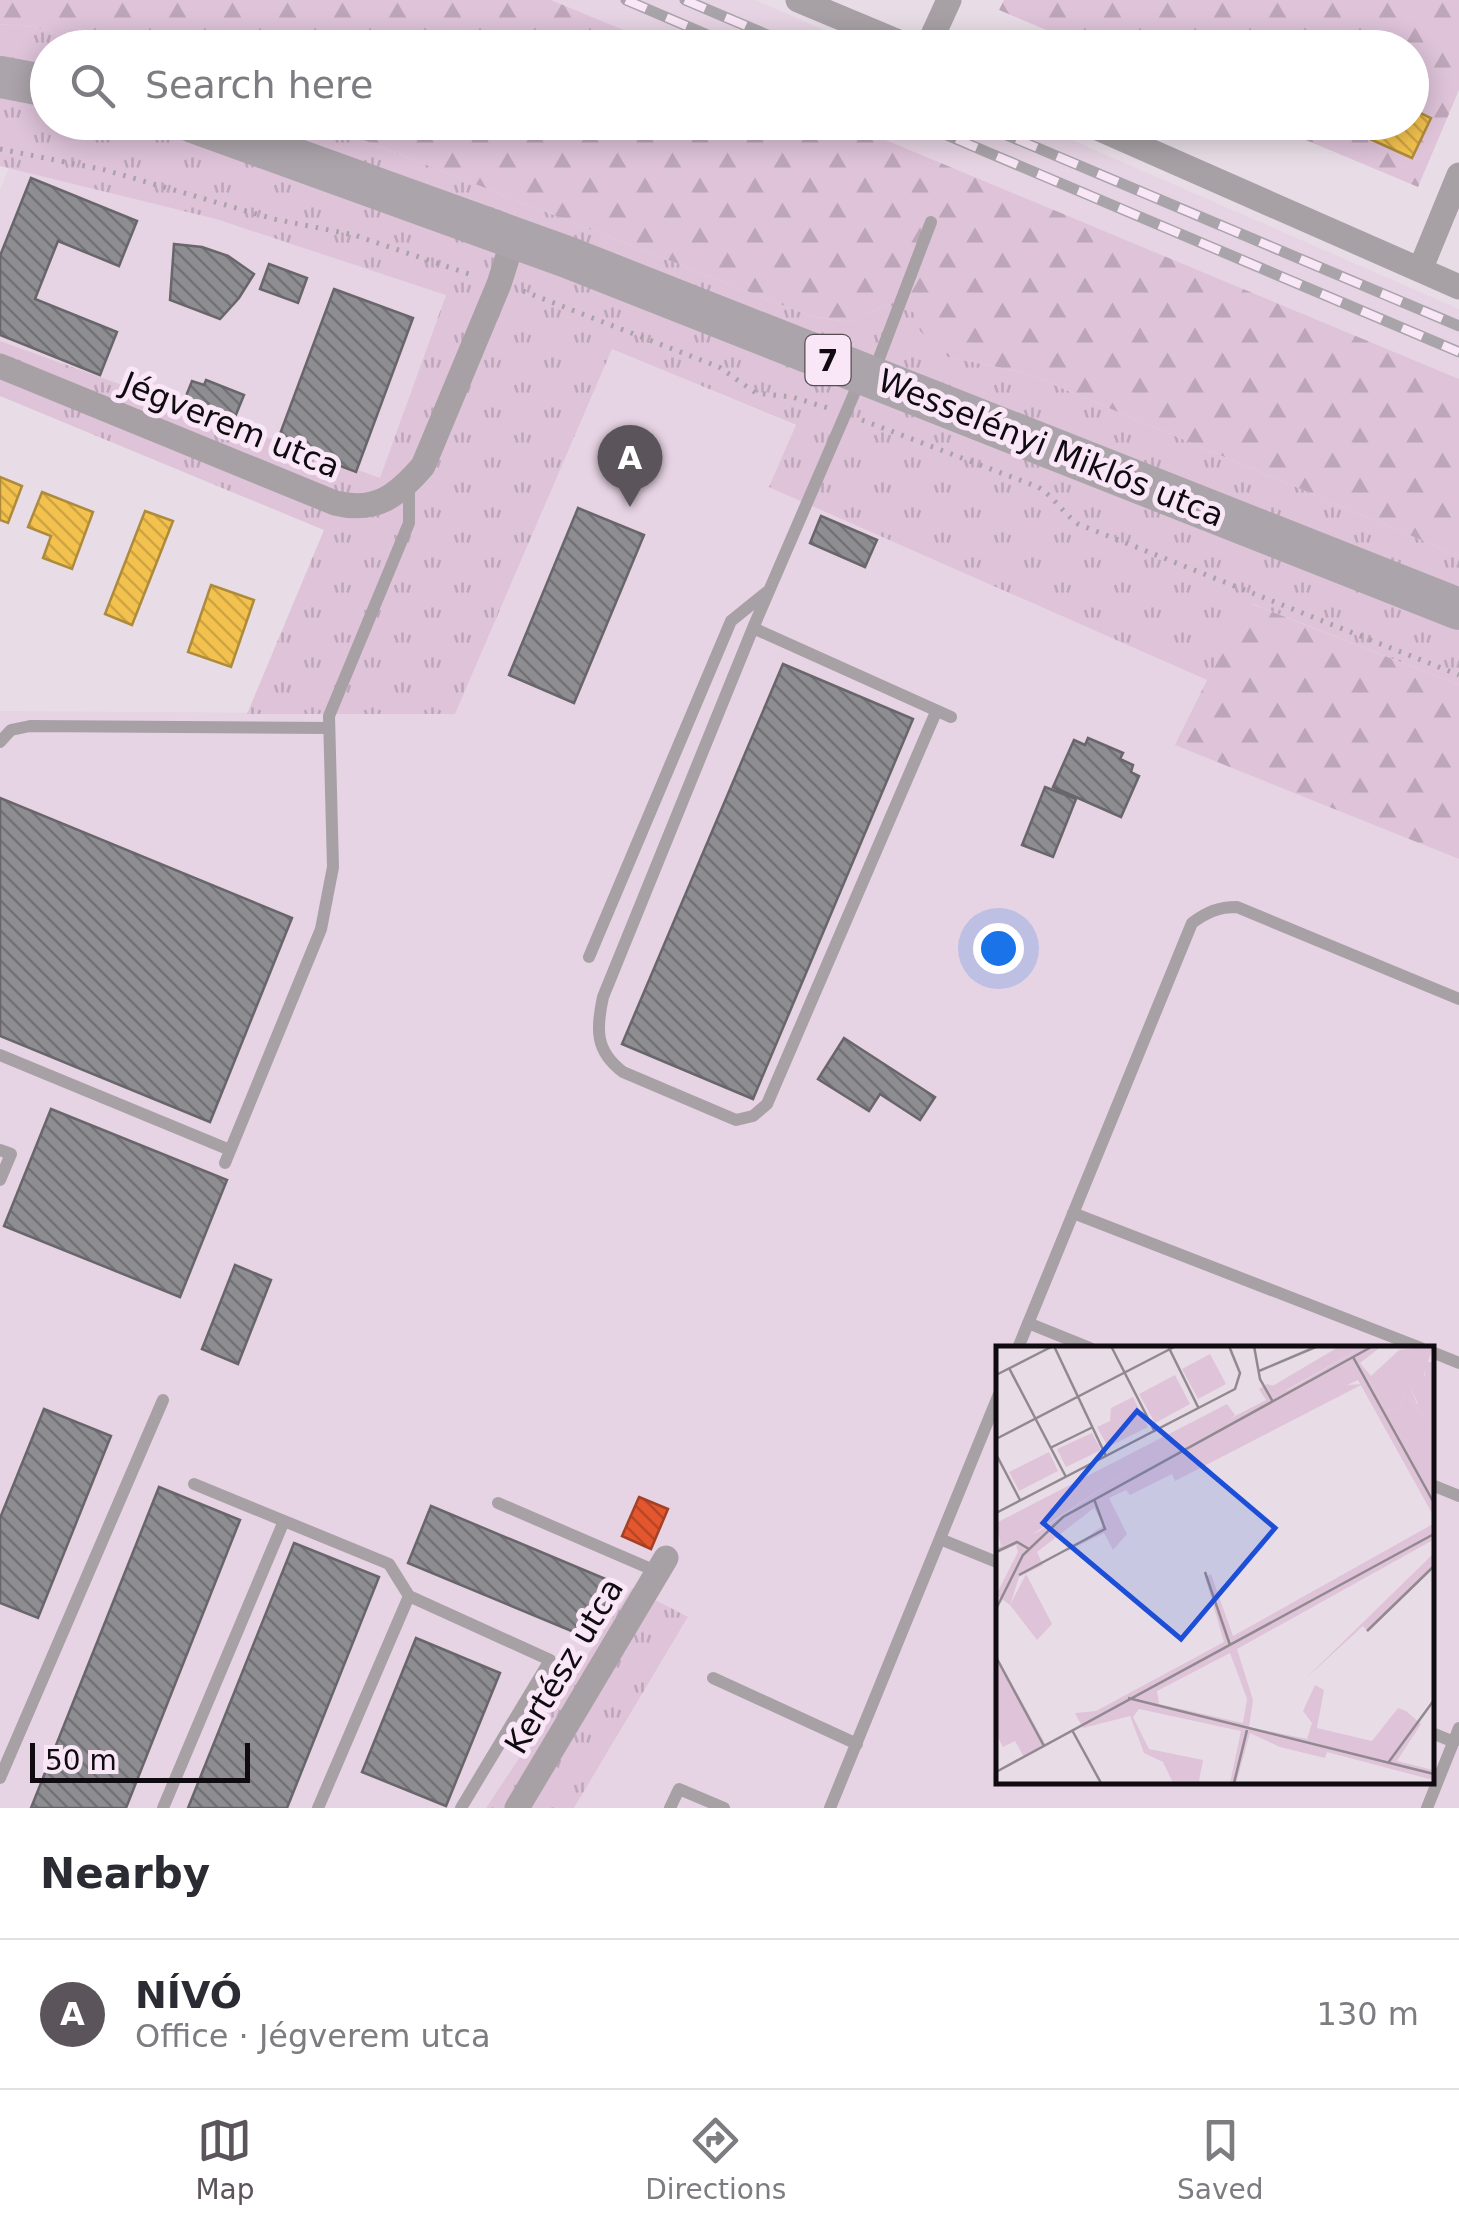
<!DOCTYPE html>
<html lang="en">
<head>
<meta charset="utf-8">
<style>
	:root { --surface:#fff; --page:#f2f2f3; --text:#2b2b33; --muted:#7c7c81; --line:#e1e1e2; --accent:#5c545b }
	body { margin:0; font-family:"DejaVu Sans",sans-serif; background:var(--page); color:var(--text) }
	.scale { position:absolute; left:30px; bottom:25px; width:220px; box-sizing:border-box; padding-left:10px; border:5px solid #100b10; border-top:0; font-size:28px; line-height:35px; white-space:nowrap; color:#100b10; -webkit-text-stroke:8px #f9e6f6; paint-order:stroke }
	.you { position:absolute; left:998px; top:948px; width:35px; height:35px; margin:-25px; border:8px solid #fff; border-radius:50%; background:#1a73e8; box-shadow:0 0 0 15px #1a73e833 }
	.badge { display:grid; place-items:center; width:65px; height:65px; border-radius:50%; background:var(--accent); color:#fff; font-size:32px; font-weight:700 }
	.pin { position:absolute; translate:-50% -82px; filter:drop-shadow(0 2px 5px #0008) }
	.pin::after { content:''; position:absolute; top:52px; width:35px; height:30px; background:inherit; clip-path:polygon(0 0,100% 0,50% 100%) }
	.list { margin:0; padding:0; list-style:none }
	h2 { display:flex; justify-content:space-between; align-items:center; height:130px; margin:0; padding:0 40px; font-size:42px }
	h2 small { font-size:32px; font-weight:400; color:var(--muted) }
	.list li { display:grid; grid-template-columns:65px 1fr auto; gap:30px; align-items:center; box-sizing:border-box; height:150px; padding:0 40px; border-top:2px solid var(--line) }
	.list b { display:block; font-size:38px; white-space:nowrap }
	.list p { margin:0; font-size:32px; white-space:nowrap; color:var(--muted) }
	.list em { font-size:32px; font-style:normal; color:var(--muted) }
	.icon { flex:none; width:55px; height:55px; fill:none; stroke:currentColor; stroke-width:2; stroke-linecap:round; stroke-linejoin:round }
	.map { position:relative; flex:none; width:1459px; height:1808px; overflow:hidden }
	.search { position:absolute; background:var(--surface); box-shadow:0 5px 25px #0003; left:30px; right:30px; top:30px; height:110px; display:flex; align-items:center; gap:25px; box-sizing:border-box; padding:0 35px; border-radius:55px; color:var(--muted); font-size:38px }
	.sheet { height:280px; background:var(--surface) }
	nav { display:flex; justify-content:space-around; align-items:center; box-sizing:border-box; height:140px; border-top:2px solid var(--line); background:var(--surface); font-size:28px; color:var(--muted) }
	nav a { display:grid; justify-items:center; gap:5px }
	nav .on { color:var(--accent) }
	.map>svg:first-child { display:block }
	.built { fill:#e6d3e3; fill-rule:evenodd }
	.grass { fill:url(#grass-tufts) }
	.forest { fill:url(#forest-firs) }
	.homes { fill:url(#homes-back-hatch); stroke:#ae8a3b; stroke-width:2.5 }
	.shops { fill:url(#shops-back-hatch); stroke:#a44025; stroke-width:2.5 }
	.industry { fill:url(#industry-back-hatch); stroke:#68666b; stroke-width:2.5 }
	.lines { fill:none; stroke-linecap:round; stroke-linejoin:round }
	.path { stroke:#a9a3a9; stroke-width:5; stroke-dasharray:2.5 8; stroke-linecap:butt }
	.service { stroke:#a7a1a5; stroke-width:12 }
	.minor { stroke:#a7a1a5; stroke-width:25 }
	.primary { stroke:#aba4aa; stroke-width:42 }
	.rail-casing { stroke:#a9a4a9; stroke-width:11 }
	.rail { stroke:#f9e6f6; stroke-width:8; stroke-dasharray:22; stroke-linecap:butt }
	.labels { text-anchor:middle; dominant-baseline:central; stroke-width:10; stroke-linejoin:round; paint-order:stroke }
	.shield { fill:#f9e6f6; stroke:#564d55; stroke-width:2.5 }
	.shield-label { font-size:30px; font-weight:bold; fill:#100b10 }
	.street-label { font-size:32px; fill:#100b10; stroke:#f9e6f6 }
	.inset-road { fill:none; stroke:#928990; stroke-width:2.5 }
	.view { fill:#1d4ed8; fill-opacity:0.15; stroke:#1d4ed8; stroke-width:5 }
	.inset-edge { fill:none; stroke:#100b10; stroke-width:5 }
</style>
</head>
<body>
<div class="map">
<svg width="1459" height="1808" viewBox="0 0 1459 1808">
	<defs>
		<pattern id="grass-tufts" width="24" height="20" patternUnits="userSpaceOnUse" patternTransform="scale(2.5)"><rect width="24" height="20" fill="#dec3d9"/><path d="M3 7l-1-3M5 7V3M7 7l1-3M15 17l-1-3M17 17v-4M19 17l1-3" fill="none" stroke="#bda6b9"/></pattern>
		<pattern id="forest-firs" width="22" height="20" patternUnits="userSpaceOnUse" patternTransform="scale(2.5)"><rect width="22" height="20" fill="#dec3d9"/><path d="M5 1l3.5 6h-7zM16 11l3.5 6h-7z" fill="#bda6b9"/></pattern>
		<pattern id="homes-back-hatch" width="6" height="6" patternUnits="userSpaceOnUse" patternTransform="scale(2.5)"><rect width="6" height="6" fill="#f2c14e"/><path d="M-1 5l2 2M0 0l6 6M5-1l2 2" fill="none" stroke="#cea443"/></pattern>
		<pattern id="shops-back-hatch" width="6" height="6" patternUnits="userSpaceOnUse" patternTransform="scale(2.5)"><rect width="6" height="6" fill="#e4572e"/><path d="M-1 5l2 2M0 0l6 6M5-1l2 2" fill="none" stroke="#b74626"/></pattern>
		<pattern id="industry-back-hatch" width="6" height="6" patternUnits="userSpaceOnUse" patternTransform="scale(2.5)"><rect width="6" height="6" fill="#8d8d92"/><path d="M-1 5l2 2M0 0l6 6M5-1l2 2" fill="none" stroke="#727176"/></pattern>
	</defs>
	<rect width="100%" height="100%" fill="#e8dde6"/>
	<path class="built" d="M552 0H755L863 47H665Z
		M845 123H1033L1459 309V379Z
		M9 168 216 219 446 294 380 479 0 341V190Z
		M612 349 796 426 770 487 1207 680 1176 745 1459 859V1808H574L688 1618 632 1588 486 1808H0V711L455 714ZM999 1348H1432V1780H999Z"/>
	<path class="grass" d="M0 24 34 27 103 47 48 48V122L320 123 813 317 848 322 888 305 914 312 920 331 948 357 1026 373 1459 556V685L1253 604 1207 680 769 487 796 425 612 349 455 714H247L324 530 0 396V341L380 478 446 295 216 219 0 166Z
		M632 1588 688 1617 574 1808H486Z"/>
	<path class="forest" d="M0 0H551L665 47H103L34 27 0 24Z
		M1004 0H1459V90L1418 187 1265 123 1412 122V48L1087 47 999 10Z
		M320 123H845L1459 379V556L1026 373 948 357 920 331 913 312 888 305 848 322 813 317Z
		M1252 604 1459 685V859L1175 745 1207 680Z"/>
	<path class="homes" d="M1412 109 1431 118 1412 158 1359 134 1364 122H1412Z
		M0 477 22 486 8 523 0 520Z
		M42 492 93 512 72 569 43 558 51 536 28 527Z
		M145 511 173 521 132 625 105 614Z
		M211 585 254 600 231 667 188 652Z"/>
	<path class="shops" d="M639 1497 668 1509 651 1549 622 1536Z"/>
	<path class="industry" d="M31 178 137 221 119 266 58 241 35 299 117 332 100 375 0 335V256Z
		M174 244 202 247 228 256 254 274 239 298 220 319 170 300Z
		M269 264 307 278 298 303 260 289Z
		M334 289 413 318 356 472 277 442Z
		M206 380 244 395 233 422 184 401 192 381 204 385Z
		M578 508 644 535 574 703 509 675Z
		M821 516 877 540 865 567 810 543Z
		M783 664 913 719 753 1099 622 1044Z
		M1088 738 1123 753 1120 759 1133 765 1131 772 1139 776 1121 817 1053 787 1074 740 1085 745Z
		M1045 787 1076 799 1053 857 1022 845Z
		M0 798 292 918 210 1122 0 1036Z
		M844 1038 935 1097 920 1120 880 1094 869 1111 818 1079Z
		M51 1109 227 1180 180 1297 4 1226Z
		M235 1265 271 1280 238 1364 202 1349Z
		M44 1409 111 1436 38 1618 0 1603V1518Z
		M159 1487 240 1520 126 1808H31Z
		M431 1506 615 1583 591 1639 408 1563Z
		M294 1543 379 1577 287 1808H188Z
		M416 1638 500 1673 446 1806 362 1772Z"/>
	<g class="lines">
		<path class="path" d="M0 149 105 170 274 219 354 235 475 276
			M523 291 719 367 756 393 792 397 828 408
			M862 420 1038 487C1054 497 1063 513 1078 524L1459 675"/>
		<path class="service" d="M873 374 931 222
			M860 380 753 628 603 997C596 1029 595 1051 623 1072L736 1120 753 1116 767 1104 936 712
			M753 628 951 717
			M0 742 11 730 30 726 329 728
			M589 957 731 621 767 592
			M0 1055 230 1150
			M0 1150 11 1154 0 1180
			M225 1163 321 929 333 867 329 716 409 523V482
			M1073 1213 1421 1348
			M1028 1323 1090 1348
			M1018 1348 1192 923C1207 912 1218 907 1237 907L1459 999
			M1432 1352 1459 1363
			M194 1484 389 1564 409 1596 550 1660 461 1808
			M1432 1485 1459 1496
			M498 1503 658 1572
			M940 1539 999 1563
			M713 1678 857 1744
			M1432 1733 1454 1742
			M0 1778 163 1400
			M163 1808 284 1521
			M318 1808 409 1596
			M670 1808 679 1789 724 1808
			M830 1808 999 1394
			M1427 1808 1459 1728"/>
		<path class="minor" d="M798 0 913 48
			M927 48 949 0
			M1084 122 1459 287
			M1420 270 1459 175
			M0 366 335 503C376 513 397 496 423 466L499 284 514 237
			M517 1808 666 1558"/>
		<path class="primary" d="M0 77 48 86
			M193 122 567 257 1459 609"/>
		<defs>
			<path id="rail" d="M626 0 738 48
				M685 0 798 48
				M916 122 1459 352
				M976 122 1459 326"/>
		</defs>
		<use href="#rail" class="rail-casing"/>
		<use href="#rail" class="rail"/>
	</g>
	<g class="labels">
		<rect class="shield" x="805.5" y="335" width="45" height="50" rx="8"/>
		<g class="shield-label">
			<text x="828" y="360">7</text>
		</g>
		<g class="street-label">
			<text transform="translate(231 425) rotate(22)">Jégverem utca</text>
			<text transform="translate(1051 448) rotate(22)">Wesselényi Miklós utca</text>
			<text transform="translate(564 1666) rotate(-59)">Kertész utca</text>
		</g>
	</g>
	<g transform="translate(996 1346)">
		<rect width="438" height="438" fill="#e8dde6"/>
		<path d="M369 0H386L364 17 392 66 406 60 409 46 437 83V169L362 34 174 121 176 128 134 149 130 144 113 152 131 188 117 204 108 187 70 206 108 179 98 162 41 206 47 219 23 231 14 259 0 249 22 206 20 199 0 208V202L42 186 129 127 270 54 263 43 271 38 292 44ZM430 16H437V66L428 56 422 58 408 27 429 30ZM437 178V194L241 303 257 354 253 381 311 393 316 377 307 365 319 339 328 344 321 382 376 395 402 362 410 365 425 378 401 415 437 424V434L331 406 329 412 284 401 254 387 240 437H234L245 385 143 363 137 371 153 403 207 414 203 435 212 437H177L167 416 148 407 134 370 87 382 79 367 100 365 228 296 209 231 215 228 237 290ZM234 307 251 353 247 377 163 358 161 345ZM437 208V223L372 286 367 280 309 333ZM0 309 50 399 28 411 19 395 7 401 0 388Z" fill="#dec3d9" fill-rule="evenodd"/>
		<path d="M344 0H369L283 48 273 42ZM437 0 428 29 434 37 410 30 421 58 428 55 437 66V83L409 46 406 60 392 66 364 17 375 30 403 4ZM214 8 230 38 202 53 186 23ZM344 28 352 39 367 38 179 135 173 120ZM179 29 194 58 159 77 143 48ZM137 51 152 81 112 101 101 81 114 75 115 62ZM231 58 239 69 225 80 129 127 37 188 5 200 0 177ZM96 87 105 104 70 121 61 103ZM53 106 62 125 23 145 13 126Z" fill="#dec3d9"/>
		<path d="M30 228 56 278 41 294 14 259Z" fill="#dec3d9"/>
		<path class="inset-road" d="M58 0 110 110M115 0 159 86M172 0 203 63M258 0 264 33 277 56M357 11 438 157M13 22 70 131M263 25 322 0M0 29 57 0M0 93 180 0M54 102 97 81M0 108 24 154M0 167 239 43 244 27 233 0M0 206 21 196 33 203M209 226 234 299M23 229 109 183 98 153M0 263 27 209 67 171 377 0M371 285 438 220M0 311 48 400M132 352 438 428M76 384 105 437M392 417 438 354M0 426 438 188M238 437 251 384"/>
		<path class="view" d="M141 65 279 182 185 293 47 177Z"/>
		<rect width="438" height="438" class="inset-edge"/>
	</g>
</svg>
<div class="scale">50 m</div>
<div class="you"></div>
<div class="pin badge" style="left:630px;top:507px">A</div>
<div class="search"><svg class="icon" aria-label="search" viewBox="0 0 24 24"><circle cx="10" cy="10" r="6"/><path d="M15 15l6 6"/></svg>Search here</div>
</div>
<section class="sheet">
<h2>Nearby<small></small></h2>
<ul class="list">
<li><span class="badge">A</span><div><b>NÍVÓ</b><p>Office · Jégverem utca</p></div><em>130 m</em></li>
</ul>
</section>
<nav>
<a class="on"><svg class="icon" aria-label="map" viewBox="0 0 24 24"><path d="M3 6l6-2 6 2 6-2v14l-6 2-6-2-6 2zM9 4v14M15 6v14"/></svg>Map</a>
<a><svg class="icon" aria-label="directions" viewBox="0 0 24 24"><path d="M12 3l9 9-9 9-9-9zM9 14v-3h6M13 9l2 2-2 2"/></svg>Directions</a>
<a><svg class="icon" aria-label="saved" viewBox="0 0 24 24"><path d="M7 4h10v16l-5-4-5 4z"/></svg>Saved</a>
</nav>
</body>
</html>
